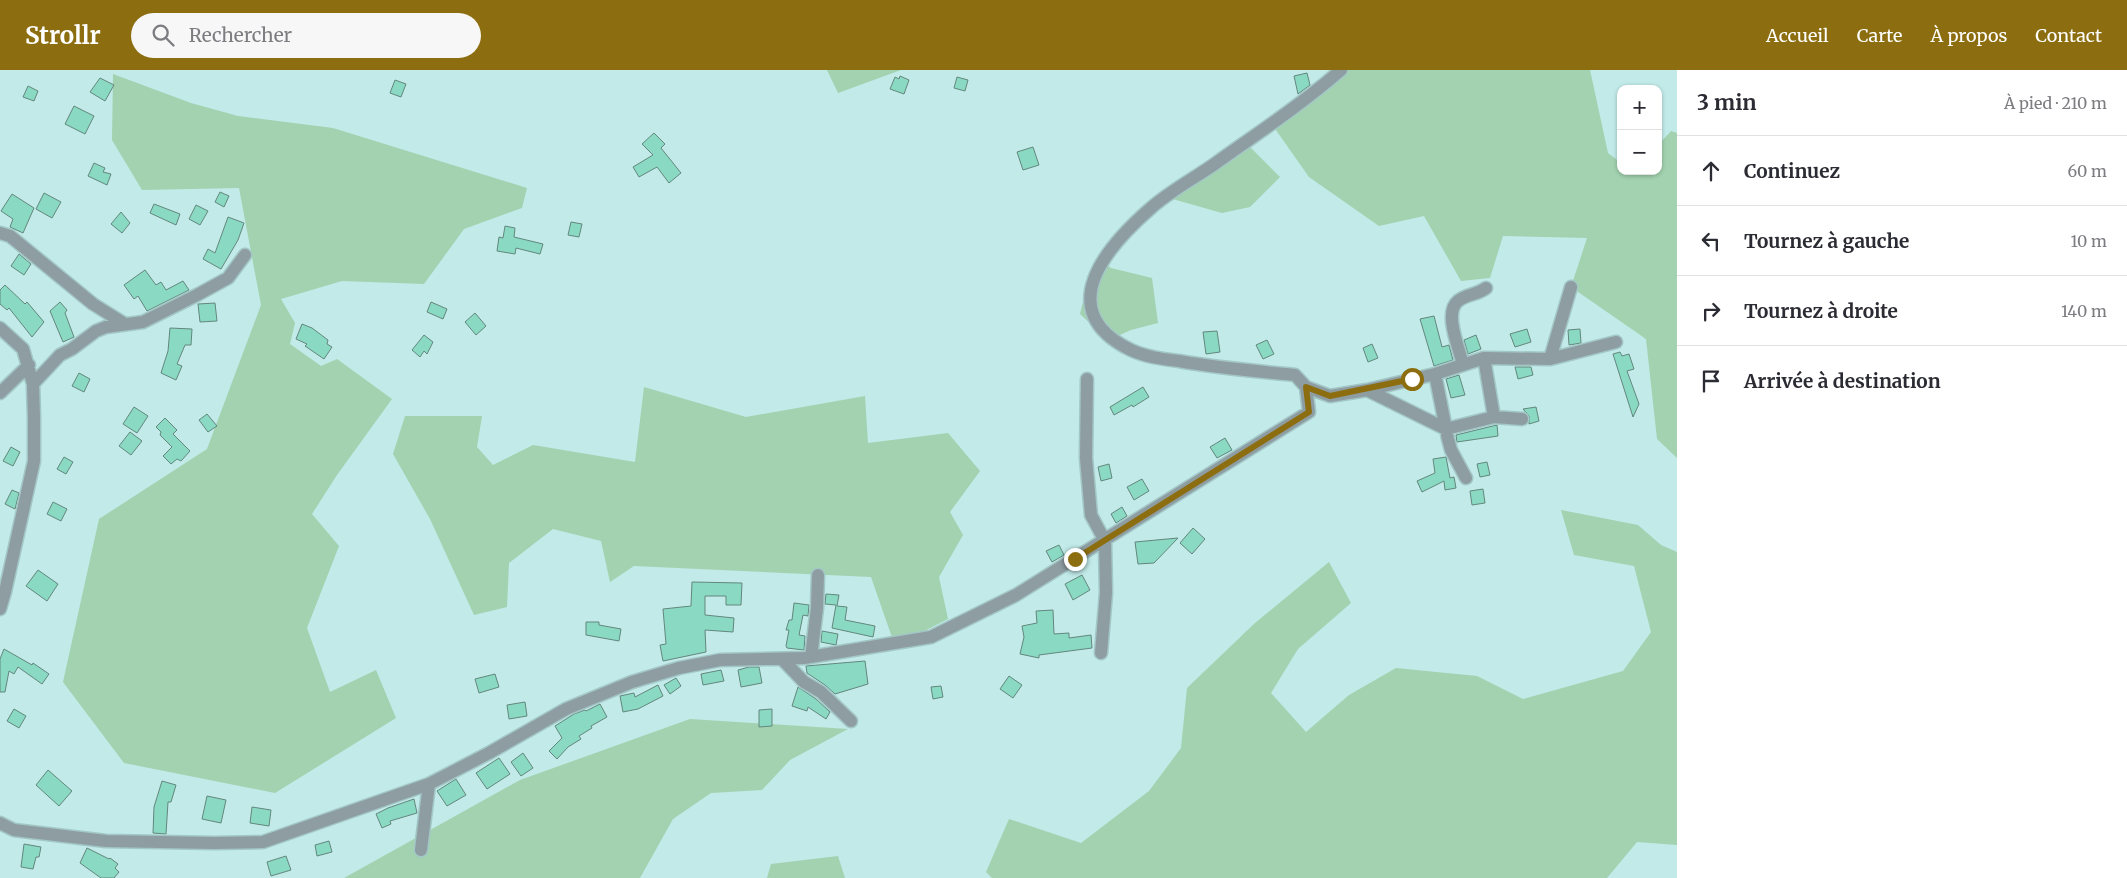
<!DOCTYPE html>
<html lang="fr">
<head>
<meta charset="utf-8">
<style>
	:root { --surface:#fff; --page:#f7f7f7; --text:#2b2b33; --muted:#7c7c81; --line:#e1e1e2; --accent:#8c6e10 }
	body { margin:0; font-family:Merriweather,serif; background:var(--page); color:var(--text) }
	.controls { position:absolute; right:15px; top:15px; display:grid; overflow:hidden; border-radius:10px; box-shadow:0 1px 4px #0004 }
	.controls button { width:45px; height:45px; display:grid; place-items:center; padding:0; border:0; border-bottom:1px solid var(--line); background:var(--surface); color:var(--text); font:25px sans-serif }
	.stop { position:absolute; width:15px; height:15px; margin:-11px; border:4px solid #8c6e10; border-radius:50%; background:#fff }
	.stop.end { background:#8c6e10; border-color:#fff; box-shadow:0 1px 5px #0008 }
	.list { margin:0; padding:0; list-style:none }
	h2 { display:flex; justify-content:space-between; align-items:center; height:65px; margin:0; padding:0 20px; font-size:21px }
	h2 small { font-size:16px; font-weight:400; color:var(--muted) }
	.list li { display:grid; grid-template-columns:32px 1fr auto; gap:15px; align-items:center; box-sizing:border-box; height:70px; padding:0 20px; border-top:1px solid var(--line) }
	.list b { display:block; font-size:19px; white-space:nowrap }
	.list em { font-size:16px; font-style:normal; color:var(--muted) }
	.icon { flex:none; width:28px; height:28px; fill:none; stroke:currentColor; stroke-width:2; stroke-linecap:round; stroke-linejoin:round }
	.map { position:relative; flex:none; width:1677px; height:808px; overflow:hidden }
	header { display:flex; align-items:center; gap:30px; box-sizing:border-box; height:70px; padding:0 25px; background:var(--accent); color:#fff }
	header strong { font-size:24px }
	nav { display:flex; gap:28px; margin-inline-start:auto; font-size:18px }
	.search { width:350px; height:45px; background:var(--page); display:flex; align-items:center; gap:12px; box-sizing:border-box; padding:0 18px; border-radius:28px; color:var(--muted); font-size:19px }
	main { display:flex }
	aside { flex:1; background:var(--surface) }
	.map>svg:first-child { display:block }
	.green { fill:#a2d2af }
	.building { fill:#89d9c3; stroke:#64877d }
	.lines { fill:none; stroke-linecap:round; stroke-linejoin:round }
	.minor-casing { stroke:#a3c7c6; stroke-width:15 }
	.minor { stroke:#8e9da2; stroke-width:12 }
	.route { stroke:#8c6e10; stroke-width:6 }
</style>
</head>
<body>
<header>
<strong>Strollr</strong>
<div class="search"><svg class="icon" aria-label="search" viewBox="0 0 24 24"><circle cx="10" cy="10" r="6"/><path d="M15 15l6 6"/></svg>Rechercher</div>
<nav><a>Accueil</a><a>Carte</a><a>À propos</a><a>Contact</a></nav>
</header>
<main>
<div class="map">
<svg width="1677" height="808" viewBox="0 0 1677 808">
	<rect width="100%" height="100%" fill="#c1eae9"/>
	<path class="green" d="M827 0H901L838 23Z
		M1341 0H1590L1608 83 1621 93V101L1633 103 1658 101 1660 73 1671 61 1677 63V388L1657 369 1646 269 1571 217 1587 168 1503 166 1490 208 1461 211 1424 146 1379 156 1309 107 1271 53Z
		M113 4 191 33 238 46 333 58 527 118 522 138 464 159 424 214 342 211 281 229 295 253 290 274 321 296 337 289 392 329 337 405 312 444 339 476 307 558 330 622 376 600 396 648 275 723 124 693 63 612 99 449 207 379 261 235 239 118 142 120 112 70Z
		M1245 72 1280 107 1250 137 1222 143 1162 126Z
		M1099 189 1111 198 1152 208 1158 253 1131 260 1108 270 1080 244 1090 203Z
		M644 317 746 347 865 326 868 373 948 363 980 401 950 442 963 465 939 507 948 549 895 576 871 507 634 496 610 512 601 471 553 459 509 493 507 537 474 545 430 449 393 384 405 346H482L477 377 493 395 533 375 635 392Z
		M1561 440 1638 455 1661 475 1677 482V775L1637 772 1607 808H992L986 802 1009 749 1081 773 1149 721 1181 678 1187 618 1255 553 1329 492 1351 533 1298 579 1271 623 1306 662 1349 625 1396 598 1477 606 1523 629 1623 601 1651 562 1634 496 1574 485Z
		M690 649 848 659 790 690 762 720 711 723 673 749 640 808H344L520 710Z
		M838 786 845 808H767L771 794Z"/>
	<path class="building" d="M1307 3 1310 15 1298 24 1294 6Z
		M900 6 909 10 904 24 890 19 895 7 899 9Z
		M957 7 968 10 965 21 954 18Z
		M100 8 114 15 105 31 90 22Z
		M395 10 406 14 401 27 390 23Z
		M28 16 38 21 34 31 23 27Z
		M74 36 94 46 85 64 65 54Z
		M654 63 665 74 661 78 681 103 669 113 657 97 639 107 633 97 653 85 642 74Z
		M1033 77 1039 95 1023 100 1017 82Z
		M94 93 105 98 103 102 111 104 107 115 88 106Z
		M220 122 229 126 224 137 215 132Z
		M44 123 61 132 52 148 36 139Z
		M12 124 34 138 23 163 10 157 13 149 1 141Z
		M154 134 180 144 176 155 150 143Z
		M196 135 208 141 200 155 189 149Z
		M121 142 130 153 122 163 111 154Z
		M228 147 244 153 238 170 221 199 203 189 208 179 215 183Z
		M571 152 582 154 579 167 568 165Z
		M505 156 515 158 514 167 543 174 540 184 516 178 515 184 497 181 499 167 503 168Z
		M19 184 31 194 24 205 11 196Z
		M145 200 156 215 161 212 166 220 183 211 189 220 147 241 138 226 134 229 124 215Z
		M5 215 25 234 27 232 44 252 32 267 9 238 7 240 0 234V220Z
		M60 232 67 240 65 243 74 267 63 272 50 241Z
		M431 232 447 239 443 249 427 242Z
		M215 233 217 251 200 252 198 234Z
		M475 243 486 256 476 265 465 252Z
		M1434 246 1442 277 1449 275 1453 290 1434 296 1420 249Z
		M302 254 312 258 328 270 327 274 332 277 324 289 305 276 307 274 296 269Z
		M170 258 192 259 191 275H185L177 294 182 296 176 310 161 303 168 281Z
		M1527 259 1531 272 1515 277 1510 264Z
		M1580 259 1581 273 1569 275 1568 260Z
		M1217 261 1220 282 1206 284 1203 262Z
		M424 265 433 272 427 284 424 281 420 287 412 280Z
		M1476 265 1481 279 1468 284 1464 270Z
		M1267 270 1274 284 1263 289 1256 275Z
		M1372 274 1378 288 1368 292 1363 278Z
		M1620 282 1622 286 1629 284 1634 299 1627 301 1639 334 1633 347 1613 284Z
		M1515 297H1531L1533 305 1518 309Z
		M79 303 90 309 84 322 72 316Z
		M1459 305 1465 325 1451 328 1446 309Z
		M1143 317 1149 327 1133 337 1132 335 1114 345 1110 337Z
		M134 337 148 346 137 363 123 354Z
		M1536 337 1539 351 1529 354V346L1523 339Z
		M207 344 217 356 208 362 199 350Z
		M165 348 177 360 173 364 190 381 181 391 177 389 171 394 163 386 172 377 160 365 161 362 156 357Z
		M1497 355 1498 366 1457 372 1456 365Z
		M130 362 142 371 131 385 119 376Z
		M1225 368 1232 380 1217 388 1210 377Z
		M11 377 20 382 13 396 3 391Z
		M64 387 73 392 66 404 57 399Z
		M1446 387 1450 408 1454 407 1456 418 1445 420 1444 411 1422 422 1417 411 1435 403 1433 389Z
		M1487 392 1490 405 1480 407 1477 394Z
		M1109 394 1112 408 1101 411 1098 397Z
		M1142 409 1149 421 1134 430 1127 417Z
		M1483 419 1485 433 1472 435 1470 421Z
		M12 420 19 423 15 439 5 434Z
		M53 432 67 439 61 451 47 444Z
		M1122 437 1127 446 1116 453 1111 444Z
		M1193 458 1205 469 1192 484 1180 473Z
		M1178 468 1154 493 1138 494 1135 472Z
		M1059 475 1064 485 1052 492 1046 481Z
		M38 500 58 514 47 531 26 516Z
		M1082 505 1090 520 1073 530 1065 514Z
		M692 512 742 513 741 535H726V526H705V545L734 548 733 562 705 560 706 582 663 591 660 575 666 574 663 539 691 536Z
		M826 524 839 525 837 536 847 537 845 550 875 556 873 567 832 558 836 535 825 534Z
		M794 533 809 535 808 546 803 545 799 565 805 566 804 580 787 578 786 576 789 560H786L789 550H792Z
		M1053 540 1054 564 1069 563V568L1091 565 1092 578 1039 585V588L1020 584 1024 567 1022 556 1037 553 1036 541Z
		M586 552H599V555L621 559 619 571 586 565Z
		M822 561 838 564 836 575 821 572Z
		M4 579 32 595 33 593 49 604 42 614 18 597 14 604 9 601 5 622H0V589Z
		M865 591 868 614 835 624 825 615 807 603 806 596Z
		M749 597H759L762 613 741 617 738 600Z
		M721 600 724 611 703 615 701 604Z
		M495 604 499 617 479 623 475 609Z
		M1009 606 1022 615 1013 628 1000 619Z
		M676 608 681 616 670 624 664 615Z
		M658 615 663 626 638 639 623 642 620 626 634 623 635 627Z
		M941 616 943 627 933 629 931 617Z
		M798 617 816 629 830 642 826 649 808 637 807 641 792 636Z
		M525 632 527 646 509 649 507 635Z
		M600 634 607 647 591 656 592 658 579 666 581 669 568 677 557 689 549 681 562 668 555 656 574 644 585 640 586 641Z
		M14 639 26 646 19 658 7 651Z
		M772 639V656L759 657V640Z
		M523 683 533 698 521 706 511 692Z
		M499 688 510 704 487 719 476 703Z
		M48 700 72 721 59 736 36 715Z
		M456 709 466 725 447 736 437 721Z
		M162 711 176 715 171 732H168L166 764 153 763 154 737Z
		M207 726 226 730 221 753 202 749Z
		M414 729 417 743 390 751 391 754 382 758 376 744 388 738Z
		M252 737 271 740 269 756 250 753Z
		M329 771 332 782 317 786 315 775Z
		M24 774 41 777 39 787H36L33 799 21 797Z
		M87 778 109 789 110 788 118 794 115 798 119 802 114 808H101L80 793Z
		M286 786 291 800 271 806 267 792Z"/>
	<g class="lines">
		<defs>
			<path id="minor" d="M0 163 10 166 93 234 125 254
				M0 258 23 279 33 314 34 347V391L5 522 0 539
				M1484 288 1494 347
				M1550 289 1571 217
				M1463 295C1460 280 1443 243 1458 231 1466 224 1477 225 1486 218
				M1435 304 1448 369 1451 380 1466 408
				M1087 309 1086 388 1091 445 1105 471 1106 523 1101 583
				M33 314 60 285 72 279 96 261 106 257 143 252 197 225 228 208 245 185
				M1306 317 1330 326 1367 320 1435 304 1484 288 1550 289 1616 272
				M1367 320 1446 359 1494 347 1522 349
				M0 323 29 295
				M811 587 817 538 818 505
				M782 589 804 612 821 622 851 651
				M0 753 14 760 106 771 214 773 263 772 429 714 489 683 566 639 632 612 679 598 720 590 804 588 931 567 1016 525 1309 342 1306 317 1295 305C1256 301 1217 298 1179 291 1163 289 1146 287 1131 280 1051 241 1106 177 1151 138 1170 121 1195 108 1216 93 1258 63 1302 34 1341 0
				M421 780 429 714"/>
		</defs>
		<use href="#minor" class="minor-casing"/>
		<use href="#minor" class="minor"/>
	</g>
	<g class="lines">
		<path class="route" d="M1075 489 1309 342 1306 317 1330 326 1412 309"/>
	</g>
</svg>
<div class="controls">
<button>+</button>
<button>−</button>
</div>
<div class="stop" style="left:1412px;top:309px"></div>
<div class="stop end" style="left:1075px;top:489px"></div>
</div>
<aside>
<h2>3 min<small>À pied · 210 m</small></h2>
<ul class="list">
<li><svg class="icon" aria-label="ahead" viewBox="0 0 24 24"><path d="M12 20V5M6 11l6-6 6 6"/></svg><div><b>Continuez</b></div><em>60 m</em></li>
<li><svg class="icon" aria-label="left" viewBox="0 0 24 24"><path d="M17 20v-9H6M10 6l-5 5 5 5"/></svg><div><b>Tournez à gauche</b></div><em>10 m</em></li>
<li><svg class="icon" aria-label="right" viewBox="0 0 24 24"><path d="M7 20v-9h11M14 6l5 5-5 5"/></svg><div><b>Tournez à droite</b></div><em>140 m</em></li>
<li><svg class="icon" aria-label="arrive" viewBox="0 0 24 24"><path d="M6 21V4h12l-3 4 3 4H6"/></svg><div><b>Arrivée à destination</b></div></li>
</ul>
</aside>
</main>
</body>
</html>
